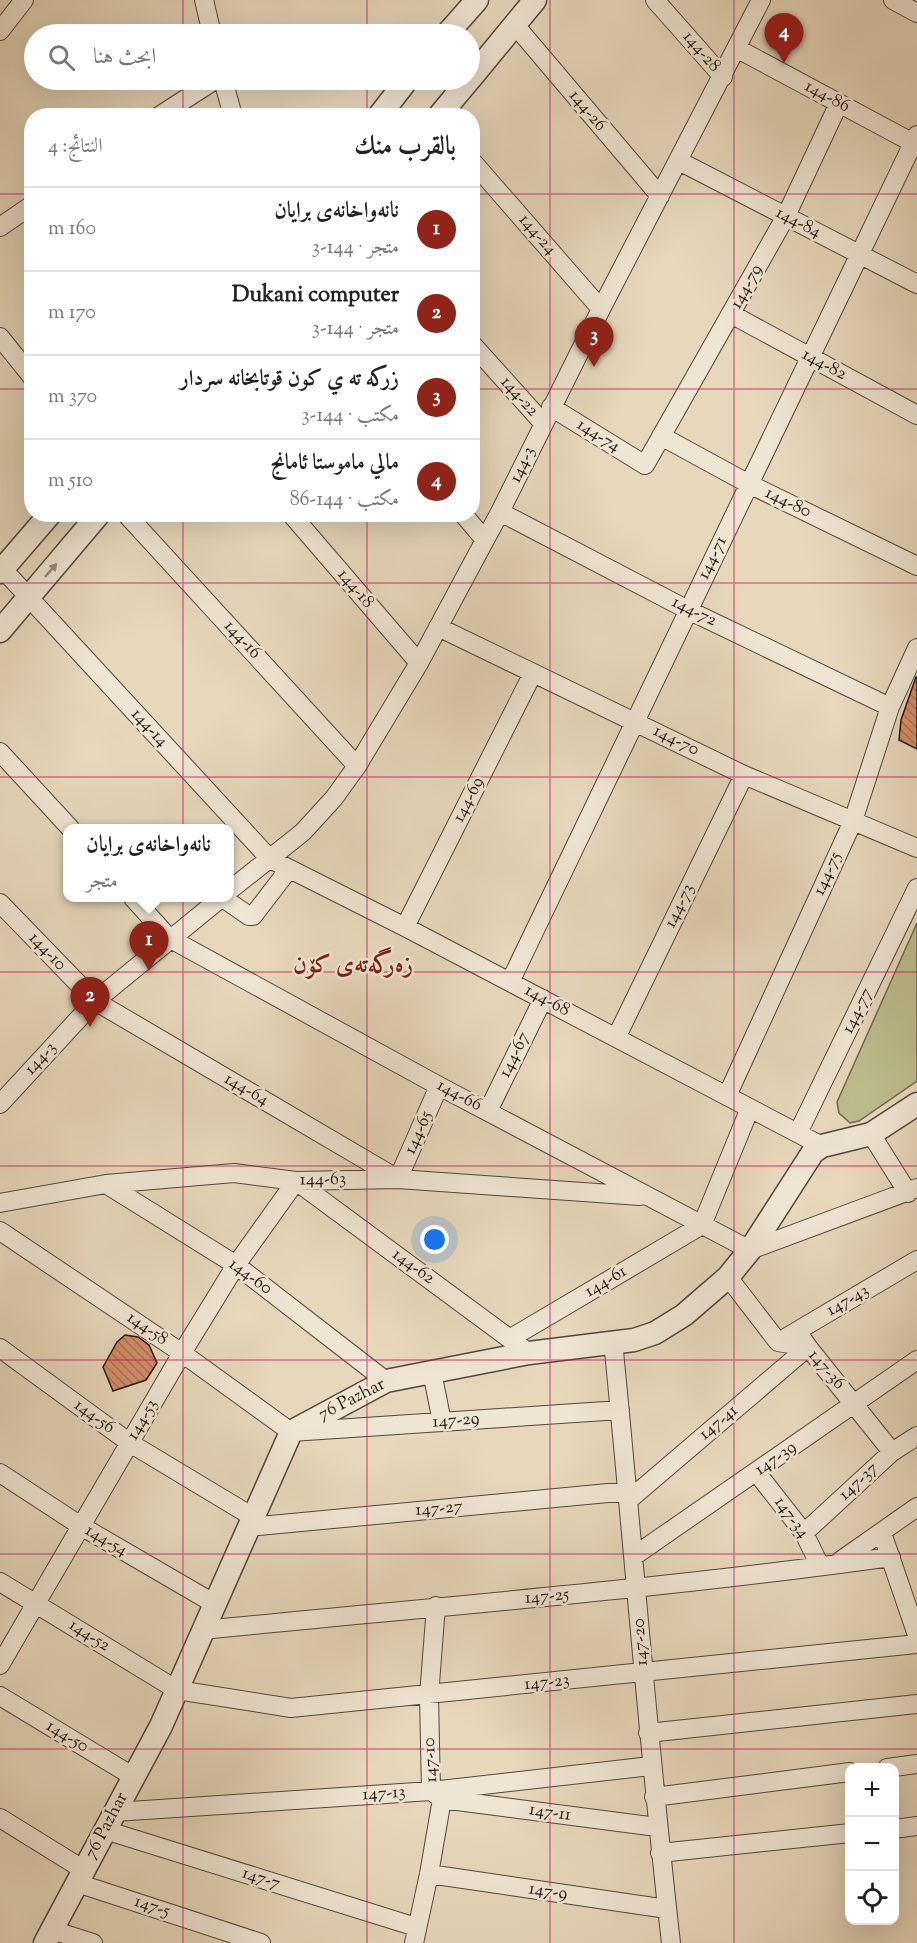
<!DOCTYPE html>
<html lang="ar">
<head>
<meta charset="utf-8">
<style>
	:root { --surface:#fff; --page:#f2f2f2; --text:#222; --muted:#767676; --line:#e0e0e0; --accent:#8f2418 }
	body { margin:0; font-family:"Sorts Mill Goudy",Amiri,serif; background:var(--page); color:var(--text); direction:rtl }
	.controls { position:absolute; right:18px; bottom:18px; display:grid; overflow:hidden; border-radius:12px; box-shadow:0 6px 24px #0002 }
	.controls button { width:54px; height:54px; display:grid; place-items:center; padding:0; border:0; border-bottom:2px solid var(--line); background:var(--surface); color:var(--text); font:30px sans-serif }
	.you { position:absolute; left:435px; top:1240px; width:21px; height:21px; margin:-15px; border:4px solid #fff; border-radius:50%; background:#1a73e8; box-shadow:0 0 0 9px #1a73e833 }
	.badge { display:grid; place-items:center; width:39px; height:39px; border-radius:50%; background:var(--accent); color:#fff; font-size:20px; font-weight:700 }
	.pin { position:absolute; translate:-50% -50px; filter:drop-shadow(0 2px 3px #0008) }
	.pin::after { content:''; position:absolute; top:32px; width:21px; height:18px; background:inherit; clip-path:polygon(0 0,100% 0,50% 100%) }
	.popup { position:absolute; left:63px; top:824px; width:171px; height:78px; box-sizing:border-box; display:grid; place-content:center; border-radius:12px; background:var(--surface); filter:drop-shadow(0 2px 4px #0005); font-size:20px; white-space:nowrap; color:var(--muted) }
	.popup b { font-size:22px; color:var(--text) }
	.popup::after { content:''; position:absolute; left:50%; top:100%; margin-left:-12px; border:12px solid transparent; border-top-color:var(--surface) }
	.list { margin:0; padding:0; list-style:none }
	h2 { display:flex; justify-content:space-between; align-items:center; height:78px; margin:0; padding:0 24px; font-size:26px }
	h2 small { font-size:20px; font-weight:400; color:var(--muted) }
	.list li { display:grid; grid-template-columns:39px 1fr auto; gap:18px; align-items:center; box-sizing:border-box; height:84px; padding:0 24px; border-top:2px solid var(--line) }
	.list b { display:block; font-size:22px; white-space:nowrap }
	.list p { margin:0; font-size:20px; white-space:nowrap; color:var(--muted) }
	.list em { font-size:20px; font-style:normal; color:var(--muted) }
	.icon { flex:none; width:33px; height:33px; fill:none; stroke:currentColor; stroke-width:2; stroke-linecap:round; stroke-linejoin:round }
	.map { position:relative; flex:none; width:917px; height:1943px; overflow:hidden; direction:ltr }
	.search { position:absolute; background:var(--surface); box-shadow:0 6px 24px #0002; left:24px; top:24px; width:456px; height:66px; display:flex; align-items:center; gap:15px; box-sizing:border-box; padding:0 21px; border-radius:33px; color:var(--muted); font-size:22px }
	.panel { position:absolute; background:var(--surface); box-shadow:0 6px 24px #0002; left:24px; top:108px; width:456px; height:414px; border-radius:24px; direction:rtl }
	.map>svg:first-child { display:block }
	.park { fill:#bcbc8c; stroke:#6f694e; stroke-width:1.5 }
	.building { fill:url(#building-back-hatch); stroke:#221611; stroke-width:1.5 }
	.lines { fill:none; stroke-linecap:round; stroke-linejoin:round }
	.minor-casing { stroke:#53463c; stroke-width:20 }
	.tertiary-casing { stroke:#53463c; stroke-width:25 }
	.minor { stroke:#efe5d3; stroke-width:18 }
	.tertiary { stroke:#efe5d3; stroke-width:22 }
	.oneway { fill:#93887c }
	.grid { fill:none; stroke:#c2185b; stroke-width:1.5; stroke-opacity:0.55 }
	.labels { text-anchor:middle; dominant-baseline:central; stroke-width:5; stroke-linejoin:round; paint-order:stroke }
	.street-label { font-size:18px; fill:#221611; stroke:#efe5d3 }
	.district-label { font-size:24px; font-weight:bold; fill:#7a1f14; stroke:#efe5d3 }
</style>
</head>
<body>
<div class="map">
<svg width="917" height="1943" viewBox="0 0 917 1943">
	<defs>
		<pattern id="building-back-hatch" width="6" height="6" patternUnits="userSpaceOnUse" patternTransform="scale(1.5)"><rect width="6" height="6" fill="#d38d68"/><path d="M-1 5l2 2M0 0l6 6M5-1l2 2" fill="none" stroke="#ab7254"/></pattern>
	</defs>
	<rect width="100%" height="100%" fill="#e7d7bb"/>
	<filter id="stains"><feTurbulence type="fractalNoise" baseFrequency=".00333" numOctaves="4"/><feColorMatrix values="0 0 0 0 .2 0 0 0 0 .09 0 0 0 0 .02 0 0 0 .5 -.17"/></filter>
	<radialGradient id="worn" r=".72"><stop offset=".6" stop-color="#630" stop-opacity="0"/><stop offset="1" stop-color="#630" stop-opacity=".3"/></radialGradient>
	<path class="park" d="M917 923V1081L859 1121 850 1123 839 1113 837 1102Z"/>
	<path class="building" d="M916 677H917V749L899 740 901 720Z
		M125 1335 138 1337 149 1345 157 1363 146 1380 113 1391 103 1367 117 1342Z"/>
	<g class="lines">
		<defs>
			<path id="minor" d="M204 0 212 34
				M655 0 723 77
				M893 0 917 13
				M515 25 660 196
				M0 31 24 0
				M736 48 917 145
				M223 80 233 116
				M159 116 215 80
				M472 161 601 309
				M679 161 917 284
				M0 227 32 205
				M731 314 917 415
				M0 337 32 377
				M472 344 543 423
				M551 407 645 465 786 216 839 103
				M661 436 749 484 917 566
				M500 512 688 610 890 707
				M126 514 357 766
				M291 514 419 663
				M463 514 485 540
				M0 566 270 859 405 927 822 1146
				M438 627 744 775 917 848
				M0 752 70 828
				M230 890 303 832 334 798 357 766 419 663 500 512 601 309 761 0
				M133 898 169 938 439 1086 750 1250 917 1188
				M223 898 249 916H253L289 869
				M0 903 95 1001 398 1179 439 1086
				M405 927 533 673
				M510 982 917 135
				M616 1038 744 775
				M727 1096 853 821 890 707 917 648
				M0 1104 95 1001 221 898
				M488 1111 543 999
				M798 1133 917 888
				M871 1134 908 1193
				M106 1184 236 1265 386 1381
				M0 1203 106 1184 234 1173 296 1181 398 1179 640 1196
				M0 1231 182 1353 291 1432 620 1410
				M728 1277 778 1342 808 1347 892 1452
				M787 1337 917 1260
				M511 1338 702 1225 750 1108
				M613 1341C633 1542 648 1743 671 1943
				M0 1348 130 1443 253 1517
				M432 1372 442 1422
				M0 1473 81 1526 215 1604
				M757 1473 804 1533 820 1566
				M630 1499 808 1347 797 1331
				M249 1527 629 1491
				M804 1533 892 1452 917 1436
				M882 1533 917 1635
				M634 1556 917 1360
				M840 1561 917 1507
				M0 1582 177 1690 291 1708 917 1644
				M436 1606 429 1696 431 1791 442 1799 657 1827
				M203 1630C432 1607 662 1589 891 1557
				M0 1665 182 1353 236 1265 296 1181 529 1353
				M0 1696 134 1777
				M648 1733 917 1704
				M887 1768 917 1764
				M654 1797 850 1772
				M115 1812 431 1791 651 1766
				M0 1818 84 1870
				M894 1829 917 1826
				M105 1830 416 1927
				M660 1853 850 1833
				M429 1874 667 1909
				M77 1883 261 1943
				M52 1930 93 1943
				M414 1943 429 1874 442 1799"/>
			<path id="tertiary" d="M447 34 477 0
				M470 79 535 0
				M379 116 407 80
				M439 116 469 80
				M0 572 50 514
				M0 631 99 514
				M45 1943 161 1726 291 1432 386 1381 529 1353 634 1340 655 1333 684 1315 728 1277 750 1250 813 1152 822 1146 871 1134 917 1104"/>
		</defs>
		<use href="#minor" class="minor-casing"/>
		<use href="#tertiary" class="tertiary-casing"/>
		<use href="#minor" class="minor"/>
		<use href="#tertiary" class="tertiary"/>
	</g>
	<defs><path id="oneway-solid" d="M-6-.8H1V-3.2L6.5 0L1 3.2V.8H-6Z" transform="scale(1.5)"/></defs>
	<use class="oneway" href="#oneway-solid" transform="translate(51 570) rotate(-49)"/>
	<path class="grid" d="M183 0V34M367 0V34M550 0V1943M734 0V1943M183 80V116M367 80V116M0 194H32M472 194H917M0 389H32M472 389H917M183 514V1943M367 514V1943M0 583H917M0 777H917M0 972H917M0 1166H917M0 1360H917M0 1554H917M0 1749H917"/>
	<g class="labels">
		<g class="street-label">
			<text transform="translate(701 52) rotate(49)">144-28</text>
			<text transform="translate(827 97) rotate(28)">144-86</text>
			<text transform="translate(587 111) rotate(50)">144-26</text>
			<text transform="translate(798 223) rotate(27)">144-84</text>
			<text transform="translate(537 235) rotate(49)">144-24</text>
			<text transform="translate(747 287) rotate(-61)">144-79</text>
			<text transform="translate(824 365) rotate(28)">144-82</text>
			<text transform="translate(519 397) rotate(48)">144-22</text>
			<text transform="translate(598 436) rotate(32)">144-74</text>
			<text transform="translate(523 465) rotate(-65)">144-3</text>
			<text transform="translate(788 503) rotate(26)">144-80</text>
			<text transform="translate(713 558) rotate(-64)">144-71</text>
			<text transform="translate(355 589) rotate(49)">144-18</text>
			<text transform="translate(694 612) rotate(26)">144-72</text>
			<text transform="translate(242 640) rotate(47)">144-16</text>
			<text transform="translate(149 728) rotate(47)">144-14</text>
			<text transform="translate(676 741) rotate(26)">144-70</text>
			<text transform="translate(469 800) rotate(-63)">144-69</text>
			<text transform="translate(828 874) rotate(-66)">144-75</text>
			<text transform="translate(680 906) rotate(-64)">144-73</text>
			<text transform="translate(47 952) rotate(46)">144-10</text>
			<text transform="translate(547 1001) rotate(28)">144-68</text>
			<text transform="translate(858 1011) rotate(-64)">144-77</text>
			<text transform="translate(515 1055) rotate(-64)">144-67</text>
			<text transform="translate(41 1059) rotate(-47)">144-3</text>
			<text transform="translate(246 1090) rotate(30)">144-64</text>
			<text transform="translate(459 1096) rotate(28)">144-66</text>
			<text transform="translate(419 1133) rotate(-66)">144-65</text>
			<text transform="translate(323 1180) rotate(-1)">144-63</text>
			<text transform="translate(413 1267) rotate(36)">144-62</text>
			<text transform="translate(250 1277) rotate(36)">144-60</text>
			<text transform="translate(606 1282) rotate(-31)">144-61</text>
			<text transform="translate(848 1301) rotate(-30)">147-43</text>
			<text transform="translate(147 1329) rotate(34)">144-58</text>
			<text transform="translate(826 1370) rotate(49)">147-36</text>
			<text transform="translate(352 1400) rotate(-27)">76 Pazhar</text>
			<text transform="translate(94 1417) rotate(36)">144-56</text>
			<text transform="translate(143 1420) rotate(-60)">144-53</text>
			<text transform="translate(456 1421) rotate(-4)">147-29</text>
			<text transform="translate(719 1423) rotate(-40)">147-41</text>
			<text transform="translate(776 1459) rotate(-35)">147-39</text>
			<text transform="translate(859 1482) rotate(-43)">147-37</text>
			<text transform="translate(439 1509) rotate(-5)">147-27</text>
			<text transform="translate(791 1518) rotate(54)">147-34</text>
			<text transform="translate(106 1541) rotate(30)">144-54</text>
			<text transform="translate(547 1597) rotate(-5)">147-25</text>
			<text transform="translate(89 1636) rotate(32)">144-52</text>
			<text transform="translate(641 1642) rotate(-94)">147-20</text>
			<text transform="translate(547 1683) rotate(-6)">147-23</text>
			<text transform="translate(67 1737) rotate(31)">144-50</text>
			<text transform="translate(431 1760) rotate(-93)">147-10</text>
			<text transform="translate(384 1794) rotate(-4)">147-13</text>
			<text transform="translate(550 1813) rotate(8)">147-11</text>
			<text transform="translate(107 1826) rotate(-62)">76 Pazhar</text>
			<text transform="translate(261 1879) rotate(17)">147-7</text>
			<text transform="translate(548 1892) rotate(8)">147-9</text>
			<text transform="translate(152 1907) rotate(18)">147-5</text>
		</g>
		<g class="district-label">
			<text x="353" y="966">زەرگەتەی کۆن</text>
		</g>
	</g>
	<rect width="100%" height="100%" filter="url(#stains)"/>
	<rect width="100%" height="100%" fill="url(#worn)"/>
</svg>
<div class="controls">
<button>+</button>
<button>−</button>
<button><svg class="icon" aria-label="locate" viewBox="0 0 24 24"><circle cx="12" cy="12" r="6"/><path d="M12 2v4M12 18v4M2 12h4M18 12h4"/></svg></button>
</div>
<div class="you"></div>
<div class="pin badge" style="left:149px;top:971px">1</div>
<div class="popup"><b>نانەواخانەی برایان</b>متجر</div>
<div class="pin badge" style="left:90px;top:1027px">2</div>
<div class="pin badge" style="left:594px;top:367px">3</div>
<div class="pin badge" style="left:784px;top:63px">4</div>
<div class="search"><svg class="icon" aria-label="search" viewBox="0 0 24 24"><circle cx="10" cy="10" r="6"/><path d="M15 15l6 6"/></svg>ابحث هنا</div>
<section class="panel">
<h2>بالقرب منك<small>النتائج: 4</small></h2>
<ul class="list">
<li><span class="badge">1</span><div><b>نانەواخانەی برایان</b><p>متجر · 144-3</p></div><em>160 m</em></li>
<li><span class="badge">2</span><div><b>Dukani computer</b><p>متجر · 144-3</p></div><em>170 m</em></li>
<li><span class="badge">3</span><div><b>زركه ته ي كون قوتابخانه سردار</b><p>مكتب · 144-3</p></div><em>370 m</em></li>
<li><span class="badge">4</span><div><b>مالي ماموستا ئامانج</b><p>مكتب · 144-86</p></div><em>510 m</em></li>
</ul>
</section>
</div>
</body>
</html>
